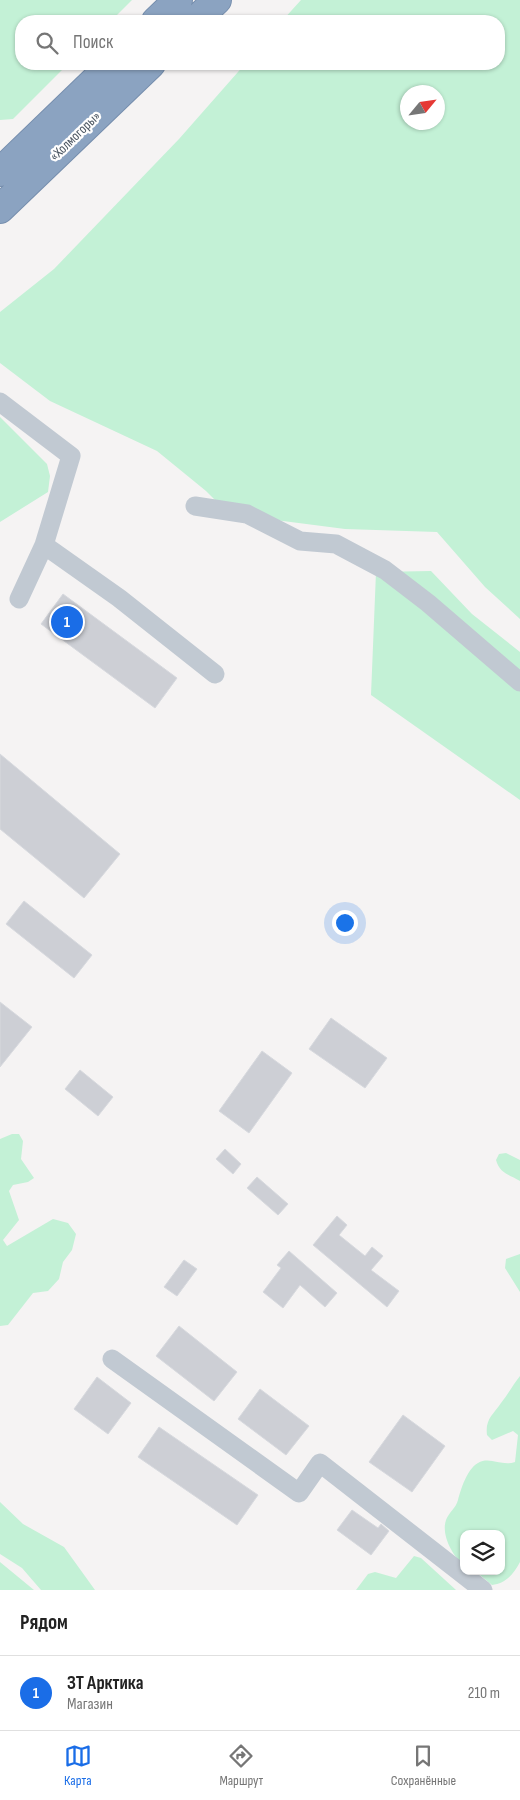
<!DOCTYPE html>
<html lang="ru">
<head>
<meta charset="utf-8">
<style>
	:root { --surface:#fff; --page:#f6f6f6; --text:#222; --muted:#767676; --line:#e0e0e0; --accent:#1a6de7 }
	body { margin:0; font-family:"Sofia Sans Condensed",sans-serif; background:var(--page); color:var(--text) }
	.controls { position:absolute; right:15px; bottom:15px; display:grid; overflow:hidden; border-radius:10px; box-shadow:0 1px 4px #0004 }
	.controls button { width:45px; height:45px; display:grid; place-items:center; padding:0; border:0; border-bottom:1px solid var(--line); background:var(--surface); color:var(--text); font:25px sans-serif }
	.compass { position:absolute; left:400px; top:85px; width:45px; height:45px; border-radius:50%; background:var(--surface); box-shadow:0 1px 4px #0004; rotate:61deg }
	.you { position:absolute; left:344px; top:922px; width:18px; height:18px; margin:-12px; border:4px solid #fff; border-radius:50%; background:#1a73e8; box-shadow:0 0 0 8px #1a73e833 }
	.badge { display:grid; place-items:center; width:32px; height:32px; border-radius:50%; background:var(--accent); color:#fff; font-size:16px; font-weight:700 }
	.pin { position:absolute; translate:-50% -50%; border:2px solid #fff; box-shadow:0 1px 5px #0006 }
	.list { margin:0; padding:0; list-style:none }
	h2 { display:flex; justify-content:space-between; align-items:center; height:65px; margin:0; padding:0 20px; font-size:21px }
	h2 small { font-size:16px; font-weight:400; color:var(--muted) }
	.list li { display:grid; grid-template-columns:32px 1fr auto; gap:15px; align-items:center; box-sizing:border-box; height:75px; padding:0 20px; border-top:1px solid var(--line) }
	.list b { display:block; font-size:19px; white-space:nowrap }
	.list p { margin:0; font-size:16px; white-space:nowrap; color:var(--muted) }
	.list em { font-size:16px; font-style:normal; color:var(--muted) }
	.icon { flex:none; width:28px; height:28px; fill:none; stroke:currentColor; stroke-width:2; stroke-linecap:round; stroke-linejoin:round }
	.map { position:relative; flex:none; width:520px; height:1590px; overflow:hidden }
	.search { position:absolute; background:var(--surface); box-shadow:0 1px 4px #0004; left:15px; right:15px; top:15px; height:55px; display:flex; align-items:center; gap:12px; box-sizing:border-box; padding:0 18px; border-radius:20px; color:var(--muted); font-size:19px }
	.sheet { height:140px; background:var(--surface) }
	nav { display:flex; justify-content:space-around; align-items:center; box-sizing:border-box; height:70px; border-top:1px solid var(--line); background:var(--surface); font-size:14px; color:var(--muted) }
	nav a { display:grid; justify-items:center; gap:2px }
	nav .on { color:var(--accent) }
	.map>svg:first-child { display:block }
	.green { fill:#c3f1d6; fill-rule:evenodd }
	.building { fill:#cdcfd5; stroke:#d7d9de }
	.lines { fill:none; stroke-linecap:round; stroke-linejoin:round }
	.highway-casing { stroke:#768ead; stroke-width:30 }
	.minor { stroke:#c1c9d2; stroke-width:19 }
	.highway { stroke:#8ba3c1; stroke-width:28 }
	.labels { text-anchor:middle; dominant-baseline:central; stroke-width:4.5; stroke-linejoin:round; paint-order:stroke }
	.street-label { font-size:14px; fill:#4a5561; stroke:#fff }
</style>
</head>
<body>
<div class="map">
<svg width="520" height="1590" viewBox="0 0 520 1590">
	<rect width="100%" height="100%" fill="#f5f3f3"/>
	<path class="green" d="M0 0H132L111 21H21V64H68L13 119 0 120Z
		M301 0H520V619L485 587 437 532 345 529 229 514 206 491 157 451 50 401 0 363V312L54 269 179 139 245 64H499V21H282ZM408 92H438V122H408Z
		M0 417 47 464 50 476 48 492 0 522Z
		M431 571 472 614 520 652V800L371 695 376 572Z
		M12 1134H19L23 1141 21 1159 34 1178 28 1182 13 1185 9 1191 19 1220 3 1240 7 1246 53 1219 68 1223 76 1234 72 1250 63 1262 59 1279 48 1291 33 1293 8 1325 0 1326V1139Z
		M506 1153 520 1160V1181C509 1174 500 1174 496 1160L499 1154Z
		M520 1254V1292L505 1268 506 1259Z
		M520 1376V1562C514 1574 505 1584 492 1585L475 1571H501V1534H464V1565C452 1556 441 1534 446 1520 449 1512 456 1508 458 1500 461 1489 467 1469 478 1463 490 1456 502 1467 515 1462L518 1435 513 1431 492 1440 487 1435C485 1419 493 1415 501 1403 508 1394 513 1385 520 1376Z
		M0 1502 23 1524 64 1547 95 1590H41L22 1568 0 1554Z
		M414 1556 421 1558 456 1590H356L368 1574 375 1572 396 1578Z
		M0 1562 34 1590H0Z"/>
	<path class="building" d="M63 594 177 678 155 708 41 624Z
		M0 754 120 854 84 898 0 829Z
		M24 901 92 955 74 978 6 924Z
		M0 1002 32 1027 0 1067Z
		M331 1018 387 1058 365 1088 309 1049Z
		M262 1051 292 1073 249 1133 219 1111Z
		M80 1070 113 1097 98 1116 65 1089Z
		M225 1149 241 1164 233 1174 216 1159Z
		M257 1177 288 1204 278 1215 247 1188Z
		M337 1216 347 1225 339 1235 365 1256 372 1247 383 1256 371 1270 399 1291 387 1307 313 1245Z
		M289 1251 337 1293 325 1307 300 1285 283 1308 263 1292 281 1268 277 1265Z
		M184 1260 197 1269 177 1296 164 1287Z
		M179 1326 237 1372 214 1401 156 1356Z
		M97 1377 131 1403 108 1434 74 1409Z
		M260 1389 309 1426 286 1455 238 1419Z
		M403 1415 445 1446 412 1492 369 1462Z
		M159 1427 258 1495 237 1525 138 1457Z
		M352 1510 378 1528 381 1524 389 1531 371 1555 337 1530Z"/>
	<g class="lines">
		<defs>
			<path id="highway" d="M156 21 178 0
				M195 21 217 0
				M0 172 112 64
				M0 209 151 64"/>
		</defs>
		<use href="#highway" class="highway-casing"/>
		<path class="minor" d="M0 402 71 456 44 545 119 598 215 674
			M195 506 247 514 300 541 336 544 385 570 428 603 520 682
			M19 599 44 545
			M112 1359 299 1493 320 1463 483 1590"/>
		<use href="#highway" class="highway"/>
	</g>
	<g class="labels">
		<g class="street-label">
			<text transform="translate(75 136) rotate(-44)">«Холмогоры»</text>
		</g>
	</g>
</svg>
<div class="controls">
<button><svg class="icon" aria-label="layers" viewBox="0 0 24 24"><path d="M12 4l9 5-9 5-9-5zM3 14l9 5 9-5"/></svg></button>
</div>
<svg class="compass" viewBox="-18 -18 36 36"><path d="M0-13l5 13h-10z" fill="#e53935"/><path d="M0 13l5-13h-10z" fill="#767676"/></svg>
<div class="you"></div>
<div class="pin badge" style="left:67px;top:622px">1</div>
<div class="search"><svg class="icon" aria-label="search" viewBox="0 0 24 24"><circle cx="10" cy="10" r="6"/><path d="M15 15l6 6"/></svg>Поиск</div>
</div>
<section class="sheet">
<h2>Рядом<small></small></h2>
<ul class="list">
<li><span class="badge">1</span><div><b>ЗТ Арктика</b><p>Магазин</p></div><em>210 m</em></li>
</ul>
</section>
<nav>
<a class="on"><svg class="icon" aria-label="map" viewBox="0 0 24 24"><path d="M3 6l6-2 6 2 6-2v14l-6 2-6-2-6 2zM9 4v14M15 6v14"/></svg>Карта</a>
<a><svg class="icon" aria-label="directions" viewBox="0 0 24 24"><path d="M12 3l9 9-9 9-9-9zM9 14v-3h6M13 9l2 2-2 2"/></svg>Маршрут</a>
<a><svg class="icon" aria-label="saved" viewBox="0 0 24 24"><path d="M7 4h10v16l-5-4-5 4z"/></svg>Сохранённые</a>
</nav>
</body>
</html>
